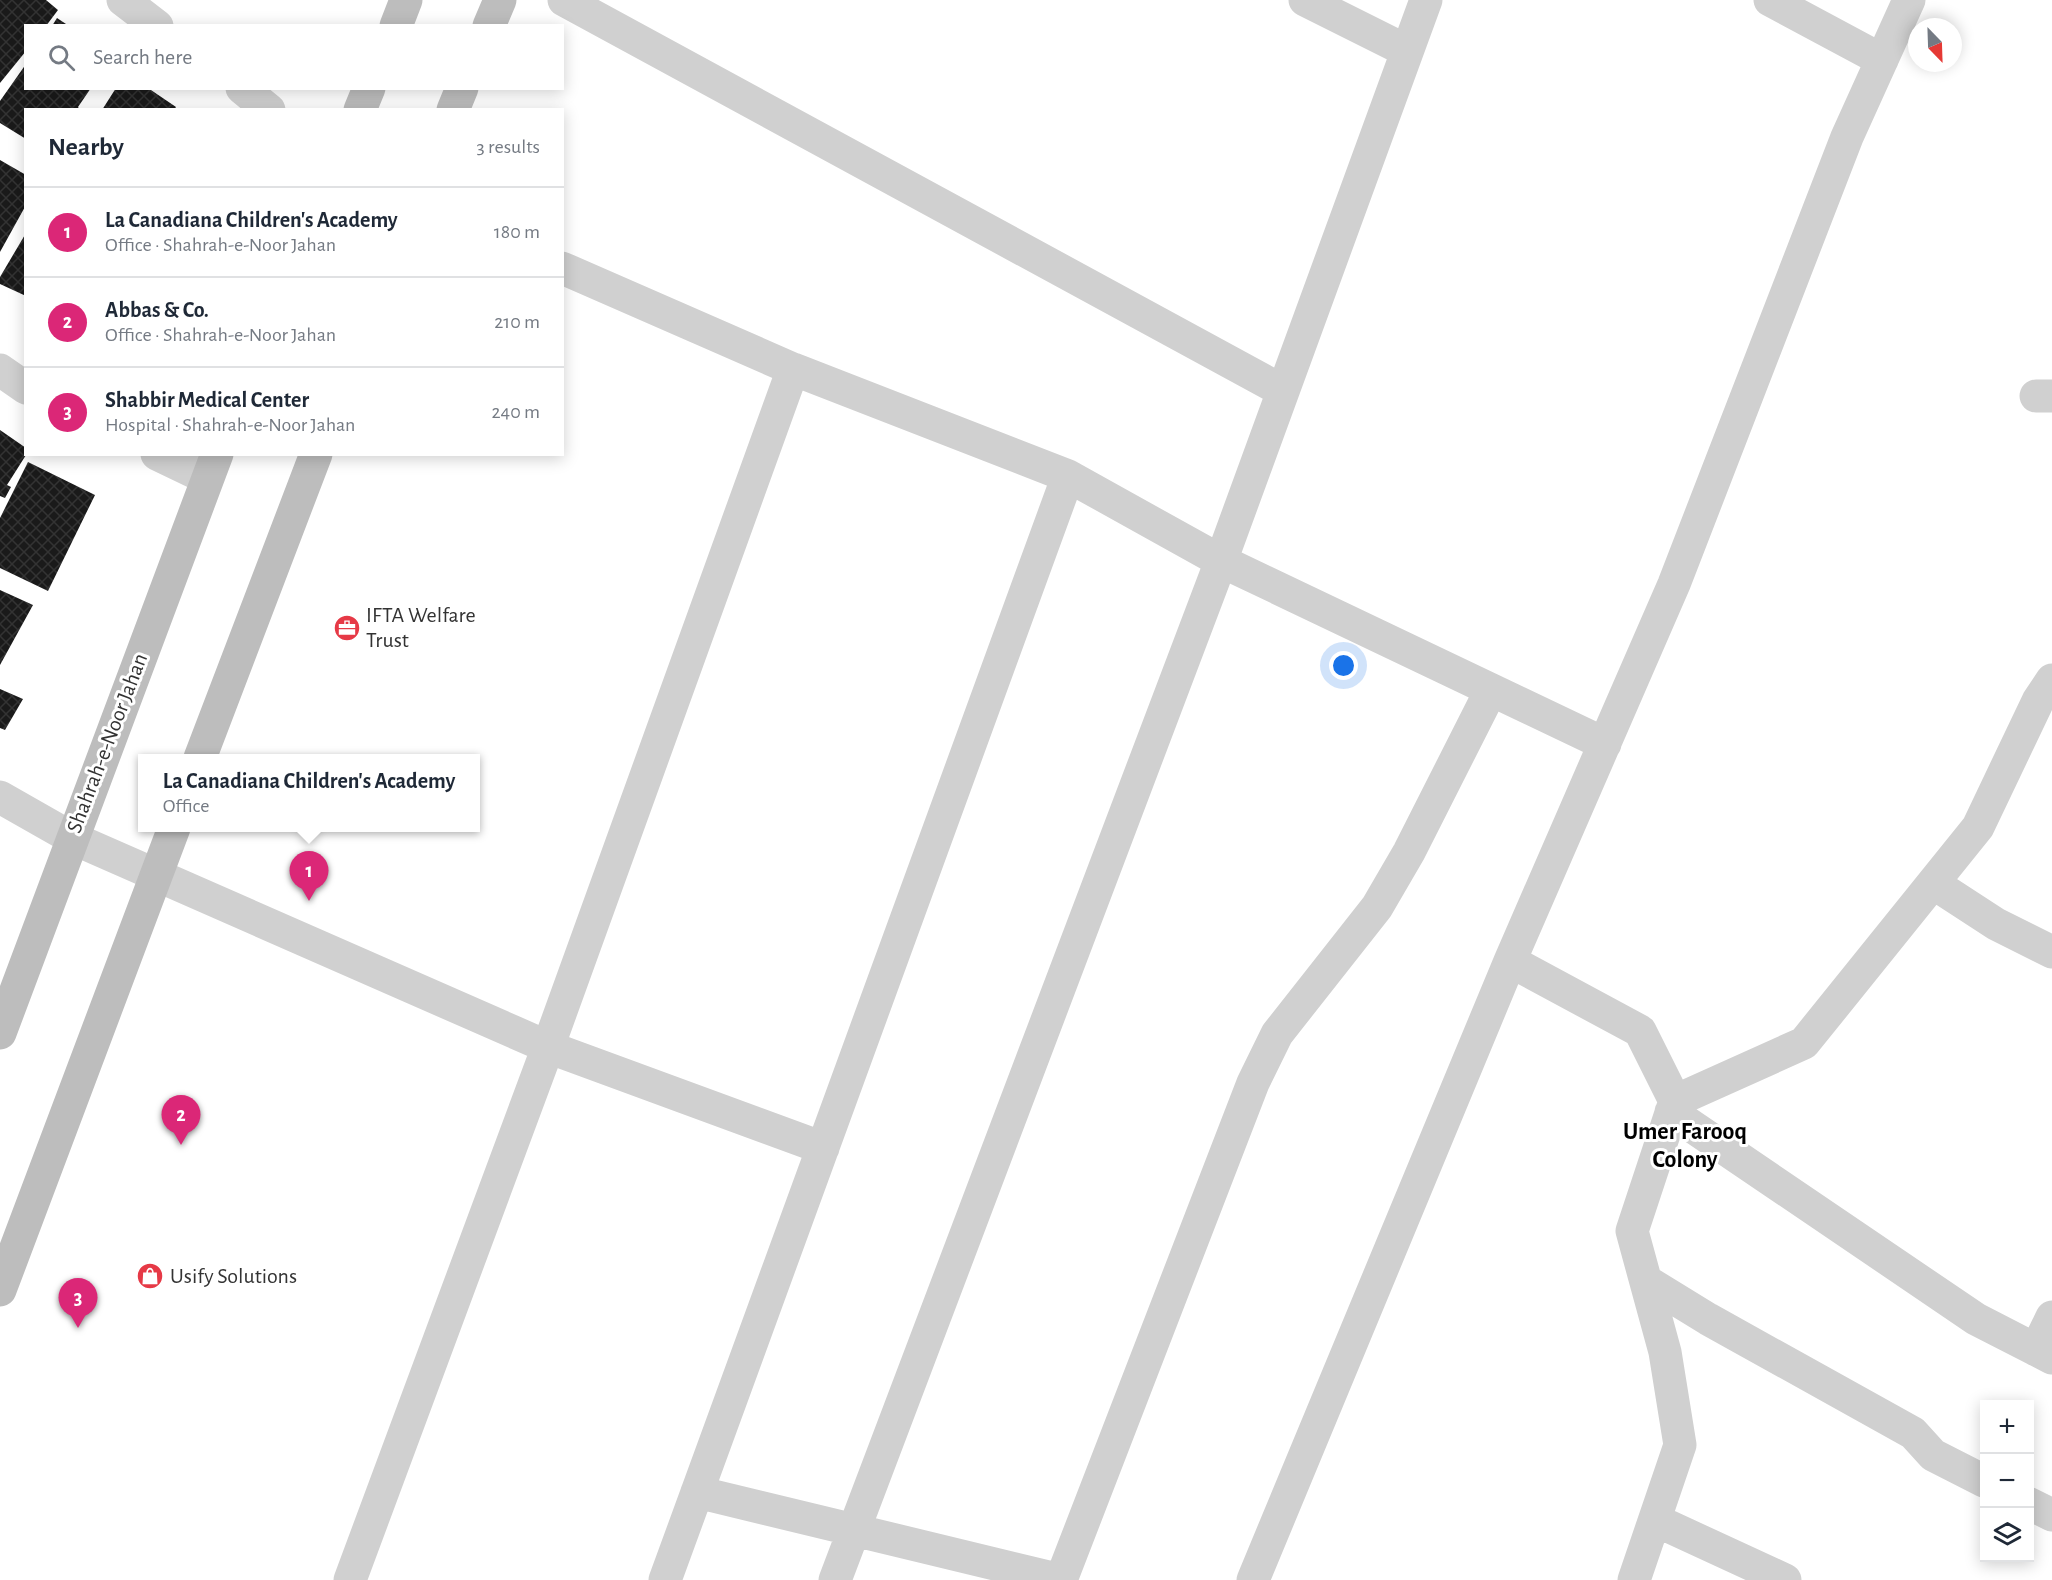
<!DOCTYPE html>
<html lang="en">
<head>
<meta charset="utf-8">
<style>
	:root { --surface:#fff; --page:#f2f2f3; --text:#1f2937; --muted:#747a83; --line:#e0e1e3; --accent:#db2777 }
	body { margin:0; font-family:"Alegreya Sans",sans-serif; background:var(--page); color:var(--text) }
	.controls { position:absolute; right:18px; bottom:18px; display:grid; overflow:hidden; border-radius:0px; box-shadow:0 3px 15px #0003 }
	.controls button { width:54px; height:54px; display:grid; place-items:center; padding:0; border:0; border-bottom:2px solid var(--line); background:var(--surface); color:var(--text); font:30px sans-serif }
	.compass { position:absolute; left:1908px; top:18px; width:54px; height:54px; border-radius:50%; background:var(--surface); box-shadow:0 3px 15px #0003; rotate:157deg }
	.you { position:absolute; left:1344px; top:666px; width:21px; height:21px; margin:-15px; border:4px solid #fff; border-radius:50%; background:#1a73e8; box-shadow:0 0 0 9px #1a73e833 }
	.badge { display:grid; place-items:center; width:39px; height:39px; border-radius:50%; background:var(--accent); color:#fff; font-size:20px; font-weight:700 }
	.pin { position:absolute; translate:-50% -50px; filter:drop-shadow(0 2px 3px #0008) }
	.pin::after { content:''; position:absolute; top:32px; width:21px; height:18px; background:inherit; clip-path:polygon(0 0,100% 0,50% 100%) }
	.popup { position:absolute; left:138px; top:754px; width:342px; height:78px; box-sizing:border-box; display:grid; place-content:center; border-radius:0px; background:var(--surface); filter:drop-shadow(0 2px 4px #0005); font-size:20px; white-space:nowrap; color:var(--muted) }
	.popup b { font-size:22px; color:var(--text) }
	.popup::after { content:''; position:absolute; left:50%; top:100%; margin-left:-12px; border:12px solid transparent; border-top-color:var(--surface) }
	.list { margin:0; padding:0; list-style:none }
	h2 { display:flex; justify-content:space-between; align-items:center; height:78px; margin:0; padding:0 24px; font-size:26px }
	h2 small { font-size:20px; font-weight:400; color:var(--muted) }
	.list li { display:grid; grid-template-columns:39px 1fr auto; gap:18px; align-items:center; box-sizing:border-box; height:90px; padding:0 24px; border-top:2px solid var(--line) }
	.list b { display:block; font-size:22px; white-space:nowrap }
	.list p { margin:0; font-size:20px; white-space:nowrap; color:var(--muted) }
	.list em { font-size:20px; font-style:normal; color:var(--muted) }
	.icon { flex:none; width:33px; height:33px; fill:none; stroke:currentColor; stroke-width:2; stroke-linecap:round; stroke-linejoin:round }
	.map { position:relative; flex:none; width:2052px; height:1580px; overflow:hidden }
	.search { position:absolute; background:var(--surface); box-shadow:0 3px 15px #0003; left:24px; top:24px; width:540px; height:66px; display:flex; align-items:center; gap:15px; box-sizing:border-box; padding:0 21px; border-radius:0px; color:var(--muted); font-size:22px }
	.panel { position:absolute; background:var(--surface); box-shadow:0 3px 15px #0003; left:24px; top:108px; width:540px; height:348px; border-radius:0px }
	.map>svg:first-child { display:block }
	.building { fill:url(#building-cross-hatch) }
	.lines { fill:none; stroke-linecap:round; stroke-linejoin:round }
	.minor { stroke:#d0d0d0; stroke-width:33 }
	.tertiary { stroke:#d0d0d0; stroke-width:33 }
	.secondary { stroke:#bdbdbd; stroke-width:33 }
	.labels { text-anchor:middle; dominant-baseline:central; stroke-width:6; stroke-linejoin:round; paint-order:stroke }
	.poi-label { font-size:22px; fill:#333; stroke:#fff; text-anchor:start }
	.street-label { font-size:22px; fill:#333; stroke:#fff }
	.neighbourhood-label { font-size:24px; font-weight:bold; fill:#000; stroke:#fff }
</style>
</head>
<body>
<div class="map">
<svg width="2052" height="1580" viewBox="0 0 2052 1580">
	<defs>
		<pattern id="building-cross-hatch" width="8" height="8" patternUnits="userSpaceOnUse" patternTransform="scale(1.5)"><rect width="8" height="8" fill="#1a1a1a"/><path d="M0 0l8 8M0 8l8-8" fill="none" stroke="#333"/></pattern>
	</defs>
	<rect width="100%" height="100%" fill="#fff"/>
	<path class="building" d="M0 0H46L58 10 46 26H26V51L0 83Z
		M57 18 69 26H52Z
		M26 64V88H91L78 107 80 110H26V139L0 123V101Z
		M116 88H148L176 107 174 110H102Z
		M0 160 26 175V205L0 252Z
		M26 233V296L0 284V277Z
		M0 430 26 448V455L7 485 11 487 5 498 0 496Z
		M28 462 95 495 48 591 0 568V518Z
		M0 590 33 605 0 665Z
		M0 689 23 699 5 730 0 728Z"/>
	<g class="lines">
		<path class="minor" d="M564 0 1283 391
			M1305 0 1407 51
			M1770 0 1882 60
			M562 268 793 369 1068 476 1221 561 1605 744
			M0 370 26 388
			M2036 396H2052
			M157 454 207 478
			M0 797 72 838 548 1047 823 1148
			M1933 883 1996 924 2052 952
			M1510 961 1640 1031 1675 1101 1632 1231 1665 1352 1680 1445 1634 1580
			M1675 1101 1804 1043 1978 827 2038 701 2052 680
			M1671 1112 1976 1319 2052 1358
			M1646 1281 1708 1319 1913 1433 1933 1455 1984 1481
			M2036 1350 2052 1317
			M697 1492 1061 1580
			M2030 1504 2052 1515
			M1655 1520 1785 1580
			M350 1580 548 1047 793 369
			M665 1580 1068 476
			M835 1580 1221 561 1426 0
			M1061 1580 1253 1083 1277 1034 1377 907 1409 852 1491 690
			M1253 1580 1510 961 1674 584 1847 137 1909 0"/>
		<path class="tertiary" d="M123 0 157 26
			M242 88 269 110"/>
		<path class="secondary" d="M396 26 406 0
			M489 26 500 0
			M360 110 369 88
			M453 110 462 88
			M200 758 316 454
			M0 1033 217 454
			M0 1290 174 828"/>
	</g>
	<defs>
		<symbol id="office-disc" viewBox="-11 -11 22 22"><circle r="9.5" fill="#e63946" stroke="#fff"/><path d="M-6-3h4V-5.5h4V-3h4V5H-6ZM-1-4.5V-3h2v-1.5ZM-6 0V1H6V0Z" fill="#fff"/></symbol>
		<symbol id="shop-disc" viewBox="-11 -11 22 22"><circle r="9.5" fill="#e63946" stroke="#fff"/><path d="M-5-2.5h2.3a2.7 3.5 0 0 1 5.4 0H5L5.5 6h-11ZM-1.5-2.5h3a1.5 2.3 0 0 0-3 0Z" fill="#fff"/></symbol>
	</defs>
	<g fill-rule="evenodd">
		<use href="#office-disc" x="332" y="613" width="30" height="30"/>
		<use href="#shop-disc" x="135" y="1261" width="30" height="30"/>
	</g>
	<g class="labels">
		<g class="poi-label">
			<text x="366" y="615">IFTA Welfare<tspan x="366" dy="25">Trust</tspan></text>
			<text x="170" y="1276">Usify Solutions</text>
		</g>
		<g class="street-label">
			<text transform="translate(107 743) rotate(-69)">Shahrah-e-Noor Jahan</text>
		</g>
		<g class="neighbourhood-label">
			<text x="1685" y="1132">Umer Farooq<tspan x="1685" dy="28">Colony</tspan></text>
		</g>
	</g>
</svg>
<div class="controls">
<button>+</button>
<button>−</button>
<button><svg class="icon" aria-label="layers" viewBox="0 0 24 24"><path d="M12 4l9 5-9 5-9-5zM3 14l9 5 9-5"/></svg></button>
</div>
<svg class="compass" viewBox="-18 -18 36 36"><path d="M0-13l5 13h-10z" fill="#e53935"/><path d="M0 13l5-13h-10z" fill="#747a83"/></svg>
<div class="you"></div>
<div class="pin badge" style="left:309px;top:901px">1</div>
<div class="popup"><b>La Canadiana Children's Academy</b>Office</div>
<div class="pin badge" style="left:181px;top:1145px">2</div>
<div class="pin badge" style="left:78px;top:1328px">3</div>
<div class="search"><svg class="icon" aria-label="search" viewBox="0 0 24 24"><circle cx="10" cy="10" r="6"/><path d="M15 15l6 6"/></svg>Search here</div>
<section class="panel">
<h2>Nearby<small>3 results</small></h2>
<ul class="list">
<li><span class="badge">1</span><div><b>La Canadiana Children's Academy</b><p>Office · Shahrah-e-Noor Jahan</p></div><em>180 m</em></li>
<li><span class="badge">2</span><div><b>Abbas &amp; Co.</b><p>Office · Shahrah-e-Noor Jahan</p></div><em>210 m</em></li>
<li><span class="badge">3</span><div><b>Shabbir Medical Center</b><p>Hospital · Shahrah-e-Noor Jahan</p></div><em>240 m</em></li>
</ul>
</section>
</div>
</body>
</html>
